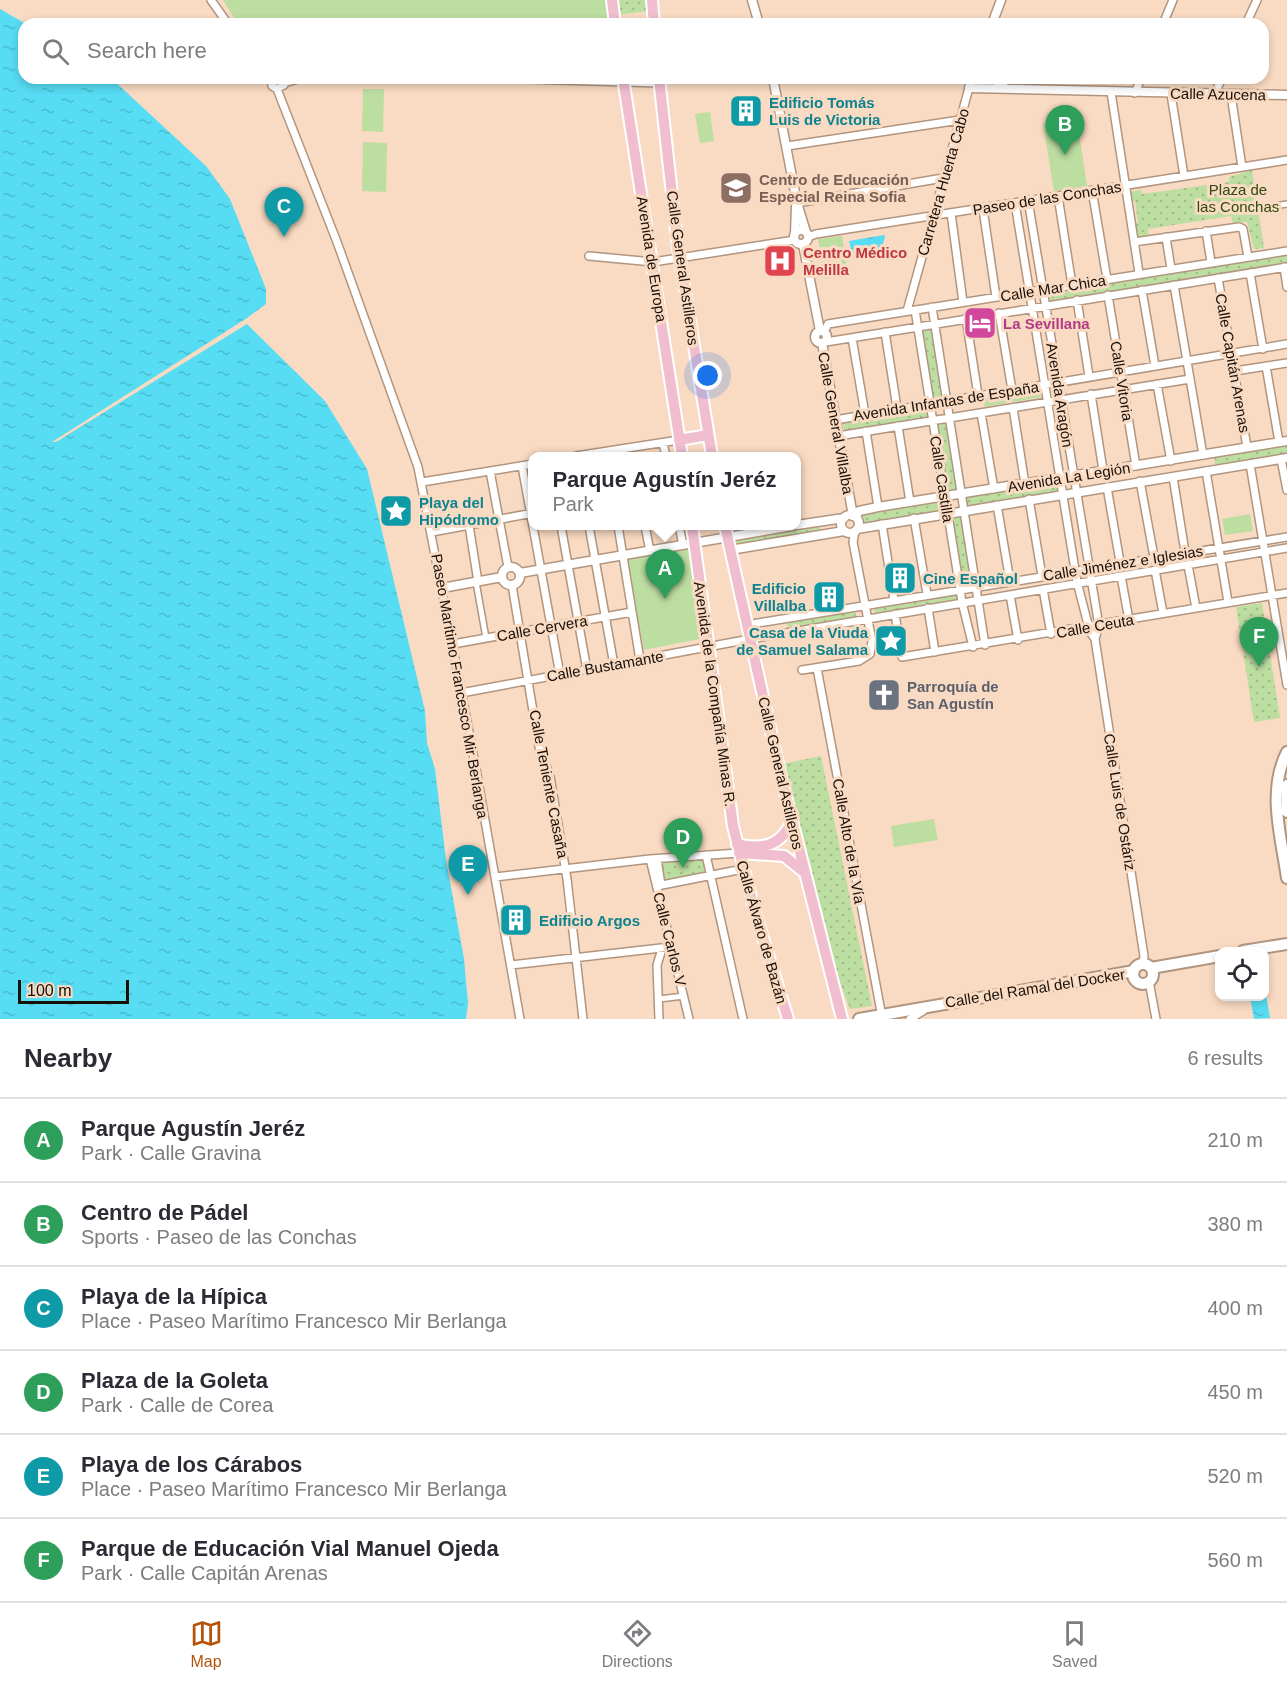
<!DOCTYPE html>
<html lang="en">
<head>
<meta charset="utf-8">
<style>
	:root { --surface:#fff; --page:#f7f7f7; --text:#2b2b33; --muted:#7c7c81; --line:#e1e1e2; --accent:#b45309 }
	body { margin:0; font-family:Helvetica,sans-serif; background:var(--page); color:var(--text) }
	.controls { position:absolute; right:18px; bottom:18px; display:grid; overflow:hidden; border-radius:12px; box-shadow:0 3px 9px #0003 }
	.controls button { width:54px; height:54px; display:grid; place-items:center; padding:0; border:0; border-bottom:2px solid var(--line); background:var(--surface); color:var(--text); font:30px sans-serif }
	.scale { position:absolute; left:18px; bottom:15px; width:111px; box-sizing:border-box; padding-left:6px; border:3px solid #190f07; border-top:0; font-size:16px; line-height:21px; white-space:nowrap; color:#190f07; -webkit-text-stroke:4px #f9dac2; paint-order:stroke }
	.you { position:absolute; left:708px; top:376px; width:21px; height:21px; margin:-15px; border:4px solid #fff; border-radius:50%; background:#1a73e8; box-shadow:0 0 0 9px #1a73e833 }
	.badge { display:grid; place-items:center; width:39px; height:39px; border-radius:50%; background:var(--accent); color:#fff; font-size:20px; font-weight:700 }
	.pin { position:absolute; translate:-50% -50px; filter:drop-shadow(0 2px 3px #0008) }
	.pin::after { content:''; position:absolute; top:32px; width:21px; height:18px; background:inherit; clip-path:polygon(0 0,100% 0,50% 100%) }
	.popup { position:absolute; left:528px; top:452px; width:273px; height:78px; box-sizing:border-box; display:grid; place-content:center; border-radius:12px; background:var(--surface); filter:drop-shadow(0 2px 4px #0005); font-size:20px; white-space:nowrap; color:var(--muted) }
	.popup b { font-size:22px; color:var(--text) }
	.popup::after { content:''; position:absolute; left:50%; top:100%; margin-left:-12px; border:12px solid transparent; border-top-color:var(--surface) }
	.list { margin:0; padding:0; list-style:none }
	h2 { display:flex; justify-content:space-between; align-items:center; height:78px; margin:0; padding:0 24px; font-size:26px }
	h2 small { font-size:20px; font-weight:400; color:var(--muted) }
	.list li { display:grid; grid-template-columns:39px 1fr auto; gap:18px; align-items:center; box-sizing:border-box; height:84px; padding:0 24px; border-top:2px solid var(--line) }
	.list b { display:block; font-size:22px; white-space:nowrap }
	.list p { margin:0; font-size:20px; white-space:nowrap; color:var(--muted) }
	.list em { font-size:20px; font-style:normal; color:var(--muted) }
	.icon { flex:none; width:33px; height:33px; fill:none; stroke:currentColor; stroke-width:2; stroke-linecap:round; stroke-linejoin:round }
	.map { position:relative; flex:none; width:1287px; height:1019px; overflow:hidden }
	.search { position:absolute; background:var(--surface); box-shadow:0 3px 9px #0003; left:18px; right:18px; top:18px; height:66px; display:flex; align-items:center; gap:15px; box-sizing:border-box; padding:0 21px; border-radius:18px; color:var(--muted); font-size:22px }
	.sheet { height:582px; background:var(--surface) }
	nav { display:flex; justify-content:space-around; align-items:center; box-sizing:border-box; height:84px; border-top:2px solid var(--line); background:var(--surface); font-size:16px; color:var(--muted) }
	nav a { display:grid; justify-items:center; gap:3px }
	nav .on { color:var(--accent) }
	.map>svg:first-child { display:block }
	.green { fill:#bddea1 }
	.garden { fill:url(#garden-dots) }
	.water { fill:url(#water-ripples) }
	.pier { fill:#f9dac2 }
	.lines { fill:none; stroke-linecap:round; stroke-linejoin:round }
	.pedestrian-casing { stroke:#b2957f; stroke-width:8 }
	.minor-casing { stroke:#b2957f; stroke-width:10 }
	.tertiary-casing { stroke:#b2957f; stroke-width:11 }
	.secondary-casing { stroke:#b2957f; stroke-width:14 }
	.primary-casing { stroke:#fff; stroke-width:14 }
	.pedestrian { stroke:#fff; stroke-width:5 }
	.minor { stroke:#fff; stroke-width:7 }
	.tertiary { stroke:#fff; stroke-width:8 }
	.secondary { stroke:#fff; stroke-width:10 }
	.primary { stroke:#f0becf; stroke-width:10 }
	.labels { text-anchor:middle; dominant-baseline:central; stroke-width:6; stroke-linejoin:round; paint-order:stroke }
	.street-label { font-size:15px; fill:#190f07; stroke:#f9dac2 }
	.culture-label { font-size:15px; font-weight:bold; fill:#0d838f; stroke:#f9dac2; text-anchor:start }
	.education-label { font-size:15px; font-weight:bold; fill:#785e54; stroke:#f9dac2; text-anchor:start }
	.park-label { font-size:15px; fill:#2f490e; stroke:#f9dac2 }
	.health-label { font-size:15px; font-weight:bold; fill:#be3a42; stroke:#f9dac2; text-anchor:start }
	.hotel-label { font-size:15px; font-weight:bold; fill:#b23c85; stroke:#f9dac2; text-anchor:start }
	.worship-label { font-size:15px; font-weight:bold; fill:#5b616d; stroke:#f9dac2; text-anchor:start }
</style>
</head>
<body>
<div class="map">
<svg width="1287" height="1019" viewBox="0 0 1287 1019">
	<defs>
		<pattern id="garden-dots" width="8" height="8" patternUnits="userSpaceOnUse" patternTransform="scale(1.5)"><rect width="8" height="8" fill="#bddea1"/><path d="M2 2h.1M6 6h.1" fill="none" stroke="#a2bd89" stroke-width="1.8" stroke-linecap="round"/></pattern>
		<pattern id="water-ripples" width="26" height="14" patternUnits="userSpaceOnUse" patternTransform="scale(1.5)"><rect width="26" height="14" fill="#56dcf3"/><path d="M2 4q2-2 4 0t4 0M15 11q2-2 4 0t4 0" fill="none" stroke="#4abccf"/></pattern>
	</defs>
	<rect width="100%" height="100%" fill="#f9dac2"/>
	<path class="green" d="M223 0H606L610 24H238Z
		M363 89H384L383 132 362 131Z
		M710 112 714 141 700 143 695 114Z
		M1077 118 1087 186 1054 191 1043 124Z
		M363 142 387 143 386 192 362 191Z
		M842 236 848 275 825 279 818 239Z
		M1039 390 1041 397 985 407 984 400Z
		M1250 514 1253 531 1225 535 1222 519Z
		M692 548 699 639 644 650 626 560Z
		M934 819 938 840 894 847 891 826Z"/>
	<path class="garden" d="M616 0H647L648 11 617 15Z
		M1252 170 1264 248 1254 249 1247 222 1233 223 1231 216 1148 229 1149 237 1137 239 1134 224 1138 223 1135 201 1130 202 1128 192 1141 190 1142 194 1229 182V177Z
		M1287 254V263L1048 301 1046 293Z
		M931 327 942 398 933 399 921 329Z
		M927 408 929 417 844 431 843 421Z
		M946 421 958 490 948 492 937 423Z
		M1287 445V457L1216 468 1214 457Z
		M1056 481 1057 491 967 506 965 496Z
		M942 500 944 510 860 523 858 514Z
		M961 513 973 583 963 584 951 515Z
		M819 524 821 531 737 545 735 537Z
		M957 592 958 599 875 613 873 607Z
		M1262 603 1280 718 1254 722 1236 607Z
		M855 610 856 617 788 628 787 621Z
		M821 756 872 1006 850 1009 830 956 782 764Z
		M705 856 708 874 663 883 658 860Z"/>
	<path class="water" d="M0 9 26 24H24V78H111L206 166 230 199 266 289V304L247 318V324L325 401 367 469 425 711 427 743 435 769 446 860 464 959 468 1003 466 1019H0Z
		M884 235 885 237 881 250 852 254 849 241Z
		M1265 989 1270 1018 1254 1019 1250 997 1264 996Z"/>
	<path class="pier" d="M247 318V324L56 442H52Z"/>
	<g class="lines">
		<defs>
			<path id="pedestrian" d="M1250 210 1287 204
				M476 582 486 638
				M659 999 684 996"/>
			<path id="minor" d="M211 0 228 24
				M1163 24 1173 0
				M1246 24 1257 0
				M271 78 272 86 277 89 284 85 283 78
				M494 78 659 83
				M284 83 302 78
				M277 89 337 242 418 467 474 758 520 1019
				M1111 92 1139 273
				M1135 93 1141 78
				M1171 94 1184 176
				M1214 95 1222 78
				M1231 95 1242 167
				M787 146 960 120
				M1092 190 1107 279
				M1058 196 1072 285
				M1028 200 1099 626 1095 639
				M797 203 943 178
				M1015 203 1077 582 1090 632 1095 639 1144 956 1143 964
				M983 209 996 297
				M951 213 963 302
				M1206 231 1211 262
				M808 237 816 234 1287 160
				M1166 237 1171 269
				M1134 242 1239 227 1243 229 1248 257
				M589 256 653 262 795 240
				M1284 267 1287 287
				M1250 273 1263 349
				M1218 278 1247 447
				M1174 285 1203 455
				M1142 290 1155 366
				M1108 295 1136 466
				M1077 300 1089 376
				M932 307 985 645
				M915 310 962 602 973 647
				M907 311 969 88
				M999 313 1012 390
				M966 318 978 395
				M824 332 828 324 1287 251
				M885 332 897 408
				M852 338 865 414
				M826 342 1287 267
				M1266 366 1279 442
				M1235 371 1287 363
				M1157 384 1171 461
				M1091 394 1103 470
				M1013 408 1025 484
				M981 413 994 489
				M835 420 1287 344
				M898 426 910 502
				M866 431 878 507
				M838 436 1190 379
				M663 443 666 456
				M576 456 679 440
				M1281 459 1287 490
				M1250 464 1287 685
				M522 466 560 675
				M490 471 508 567
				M1206 471 1228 602
				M1173 477 1185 552
				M1140 481 1154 557
				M422 482 533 464
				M1107 487 1120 562
				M1029 499 1042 576
				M997 505 1010 581
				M914 518 927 594
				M882 524 894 600
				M469 525 478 582
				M561 526 587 670
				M589 526 614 665
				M618 526 640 660
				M645 526 650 551
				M679 526 683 545
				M432 532 533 513
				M1188 565 1196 608
				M1155 570 1163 613
				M1121 576 1129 620
				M512 585 539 747 550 776 567 879 583 1019
				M1043 589 1051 634
				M1010 595 1018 640
				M928 608 935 652
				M895 614 902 657 1287 593
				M746 625 1287 537
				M453 644 632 612
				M817 668 882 1017
				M802 670 859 661 870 654 872 641 853 542 855 531
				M461 693 750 639 1287 548
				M706 855 743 1019
				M650 859 689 1019
				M657 859 661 885
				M495 877 650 859 739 853
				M657 886 743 869
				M511 965 670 947
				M1149 981 1156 1019
				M659 1019 657 965 662 949
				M910 1019 923 1011"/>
			<path id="tertiary" d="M752 0 759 24
				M992 24 1001 0
				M773 78 797 203 806 232
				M972 78 969 88 1287 95
				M996 88 1009 78
				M794 237a7 7 0 1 1 14 0a7 7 0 1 1-14 0Z
				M795 234 796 206
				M803 244 820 331
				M815 337a6 6 0 1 1 12 0a6 6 0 1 1-12 0Z
				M822 343 853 516
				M841 524a9 9 0 1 1 18 0a9 9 0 1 1-18 0Z
				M855 517 859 511 878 507 1287 441
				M797 525 844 518
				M857 529 1287 458
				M730 550 844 531
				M502 576a9 9 0 1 1 18 0a9 9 0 1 1-18 0Z
				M520 573 792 526
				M442 588 502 577"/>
			<path id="secondary" d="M1287 752C1267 791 1281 836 1287 878
				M1287 785V812
				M1243 951 1287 944
				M1133 974a10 10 0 1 1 20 0a10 10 0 1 1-20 0Z
				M1151 968 1220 956
				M859 1019 1134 971"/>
			<path id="primary" d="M612 0 615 24
				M652 0 654 24
				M623 78 682 456
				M659 78 678 248 712 456
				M679 440 708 435
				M692 526 733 826 754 909 788 1019
				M725 526 781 777 842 1019
				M737 844C763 850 781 846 792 821
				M739 853 784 856 804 872"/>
		</defs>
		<use href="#pedestrian" class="pedestrian-casing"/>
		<use href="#minor" class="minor-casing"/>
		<use href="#tertiary" class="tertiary-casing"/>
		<use href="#secondary" class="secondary-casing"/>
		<use href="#primary" class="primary-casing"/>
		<use href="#pedestrian" class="pedestrian"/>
		<use href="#minor" class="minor"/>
		<use href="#tertiary" class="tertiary"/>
		<use href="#secondary" class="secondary"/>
		<use href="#primary" class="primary"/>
	</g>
	<defs>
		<symbol id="building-square" viewBox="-11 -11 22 22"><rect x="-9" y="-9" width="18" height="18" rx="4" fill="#0f9aa8" stroke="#f9dac2"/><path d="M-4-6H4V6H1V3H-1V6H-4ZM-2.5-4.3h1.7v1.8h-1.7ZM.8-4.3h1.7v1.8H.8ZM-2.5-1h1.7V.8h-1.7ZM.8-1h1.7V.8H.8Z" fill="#fff"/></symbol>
		<symbol id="school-square" viewBox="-11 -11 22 22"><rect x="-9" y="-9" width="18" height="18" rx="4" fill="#8d6e63" stroke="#f9dac2"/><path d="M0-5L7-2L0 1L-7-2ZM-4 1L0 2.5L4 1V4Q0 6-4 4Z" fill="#fff"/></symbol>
		<symbol id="hospital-square" viewBox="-11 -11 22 22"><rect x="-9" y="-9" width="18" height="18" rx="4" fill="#e0444e" stroke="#f9dac2"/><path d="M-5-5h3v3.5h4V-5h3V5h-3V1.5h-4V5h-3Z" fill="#fff"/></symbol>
		<symbol id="hotel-square" viewBox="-11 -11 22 22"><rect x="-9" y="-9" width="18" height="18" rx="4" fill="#d1479c" stroke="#f9dac2"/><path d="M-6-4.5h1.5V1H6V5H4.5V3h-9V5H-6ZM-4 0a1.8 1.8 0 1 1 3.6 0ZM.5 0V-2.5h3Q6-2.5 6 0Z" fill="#fff"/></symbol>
		<symbol id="sight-square" viewBox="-11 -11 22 22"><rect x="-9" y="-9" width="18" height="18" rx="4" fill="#0f9aa8" stroke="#f9dac2"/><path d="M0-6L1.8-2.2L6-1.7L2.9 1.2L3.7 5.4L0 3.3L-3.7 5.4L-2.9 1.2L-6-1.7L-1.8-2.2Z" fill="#fff"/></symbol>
		<symbol id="church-square" viewBox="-11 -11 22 22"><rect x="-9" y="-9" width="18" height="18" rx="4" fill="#6b7280" stroke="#f9dac2"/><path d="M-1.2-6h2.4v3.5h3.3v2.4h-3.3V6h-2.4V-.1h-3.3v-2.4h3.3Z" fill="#fff"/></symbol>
	</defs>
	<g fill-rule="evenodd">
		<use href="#building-square" x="727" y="92" width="38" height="38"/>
		<use href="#school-square" x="717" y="169" width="38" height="38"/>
		<use href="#hospital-square" x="761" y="242" width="38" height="38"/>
		<use href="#hotel-square" x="961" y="304" width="38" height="38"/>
		<use href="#sight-square" x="377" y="492" width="38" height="38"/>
		<use href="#building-square" x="881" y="559" width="38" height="38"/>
		<use href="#building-square" x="810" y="578" width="38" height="38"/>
		<use href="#sight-square" x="872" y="622" width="38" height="38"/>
		<use href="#church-square" x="865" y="676" width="38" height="38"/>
		<use href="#building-square" x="497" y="901" width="38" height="38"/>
	</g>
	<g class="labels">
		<g class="street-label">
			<text transform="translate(1218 94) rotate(1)">Calle Azucena</text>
			<text transform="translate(943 182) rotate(-74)">Carretera Huerta Cabo</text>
			<text transform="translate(1047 198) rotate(-9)">Paseo de las Conchas</text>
			<text transform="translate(652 259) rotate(81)">Avenida de Europa</text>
			<text transform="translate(683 268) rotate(82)">Calle General Astilleros</text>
			<text transform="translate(1053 288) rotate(-9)">Calle Mar Chica</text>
			<text transform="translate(1233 363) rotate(80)">Calle Capitán Arenas</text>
			<text transform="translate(1122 381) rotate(81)">Calle Vitoria</text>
			<text transform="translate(1060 395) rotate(81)">Avenida Aragón</text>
			<text transform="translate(946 401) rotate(-9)">Avenida Infantas de España</text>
			<text transform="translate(836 423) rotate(80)">Calle General Villalba</text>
			<text transform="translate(1069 477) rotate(-9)">Avenida La Legión</text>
			<text transform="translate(942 479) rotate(81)">Calle Castilla</text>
			<text transform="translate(1123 563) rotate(-9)">Calle Jiménez e Iglesias</text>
			<text transform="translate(1095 626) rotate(-10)">Calle Ceuta</text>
			<text transform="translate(542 628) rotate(-10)">Calle Cervera</text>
			<text transform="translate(605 666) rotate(-10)">Calle Bustamante</text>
			<text transform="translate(460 686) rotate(80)">Paseo Marítimo Francesco Mir Berlanga</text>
			<text transform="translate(715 694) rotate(82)">Avenida de la Compañía Minas R.</text>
			<text transform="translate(781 773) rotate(77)">Calle General Astilleros</text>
			<text transform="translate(549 784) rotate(79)">Calle Teniente Casaña</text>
			<text transform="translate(1120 802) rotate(81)">Calle Luis de Ostáriz</text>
			<text transform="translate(849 841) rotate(80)">Calle Alto de la Vía</text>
			<text transform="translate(762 932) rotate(74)">Calle Álvaro de Bazán</text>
			<text transform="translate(670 939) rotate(76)">Calle Carlos V</text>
			<text transform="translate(1035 988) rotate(-9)">Calle del Ramal del Docker</text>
		</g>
		<g class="culture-label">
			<text x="769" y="102">Edificio Tomás<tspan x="769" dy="17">Luis de Victoria</tspan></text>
			<text x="419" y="502">Playa del<tspan x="419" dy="17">Hipódromo</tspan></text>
			<text x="923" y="578">Cine Español</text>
			<text x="806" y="588" text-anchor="end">Edificio<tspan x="806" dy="17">Villalba</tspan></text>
			<text x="868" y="632" text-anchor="end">Casa de la Viuda<tspan x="868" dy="17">de Samuel Salama</tspan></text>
			<text x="539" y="920">Edificio Argos</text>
		</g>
		<g class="education-label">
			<text x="759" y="179">Centro de Educación<tspan x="759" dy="17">Especial Reina Sofia</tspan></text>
		</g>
		<g class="park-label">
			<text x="1238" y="189">Plaza de<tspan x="1238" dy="17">las Conchas</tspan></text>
		</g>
		<g class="health-label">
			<text x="803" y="252">Centro Médico<tspan x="803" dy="17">Melilla</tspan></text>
		</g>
		<g class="hotel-label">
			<text x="1003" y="323">La Sevillana</text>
		</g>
		<g class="worship-label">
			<text x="907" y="686">Parroquía de<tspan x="907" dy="17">San Agustín</tspan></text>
		</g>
	</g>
</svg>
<div class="controls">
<button><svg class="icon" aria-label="locate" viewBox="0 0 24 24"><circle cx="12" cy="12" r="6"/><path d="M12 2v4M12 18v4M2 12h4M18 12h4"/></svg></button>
</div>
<div class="scale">100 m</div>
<div class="you"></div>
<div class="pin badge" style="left:665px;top:599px;background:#2e9e5b">A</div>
<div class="popup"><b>Parque Agustín Jeréz</b>Park</div>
<div class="pin badge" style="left:1065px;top:155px;background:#2e9e5b">B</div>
<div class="pin badge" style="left:284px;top:237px;background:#0f9aa8">C</div>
<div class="pin badge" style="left:683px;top:868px;background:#2e9e5b">D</div>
<div class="pin badge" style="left:468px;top:895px;background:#0f9aa8">E</div>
<div class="pin badge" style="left:1259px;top:667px;background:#2e9e5b">F</div>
<div class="search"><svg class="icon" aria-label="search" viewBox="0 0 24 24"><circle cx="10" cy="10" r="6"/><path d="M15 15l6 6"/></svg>Search here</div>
</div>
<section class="sheet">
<h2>Nearby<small>6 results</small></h2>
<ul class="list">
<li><span class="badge" style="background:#2e9e5b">A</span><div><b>Parque Agustín Jeréz</b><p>Park · Calle Gravina</p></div><em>210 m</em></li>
<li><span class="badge" style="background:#2e9e5b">B</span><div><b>Centro de Pádel</b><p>Sports · Paseo de las Conchas</p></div><em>380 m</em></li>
<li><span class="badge" style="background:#0f9aa8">C</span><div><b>Playa de la Hípica</b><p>Place · Paseo Marítimo Francesco Mir Berlanga</p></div><em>400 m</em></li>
<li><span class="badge" style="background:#2e9e5b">D</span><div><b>Plaza de la Goleta</b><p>Park · Calle de Corea</p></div><em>450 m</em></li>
<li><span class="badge" style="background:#0f9aa8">E</span><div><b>Playa de los Cárabos</b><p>Place · Paseo Marítimo Francesco Mir Berlanga</p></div><em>520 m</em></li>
<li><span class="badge" style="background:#2e9e5b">F</span><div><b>Parque de Educación Vial Manuel Ojeda</b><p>Park · Calle Capitán Arenas</p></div><em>560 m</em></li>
</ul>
</section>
<nav>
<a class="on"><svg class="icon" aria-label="map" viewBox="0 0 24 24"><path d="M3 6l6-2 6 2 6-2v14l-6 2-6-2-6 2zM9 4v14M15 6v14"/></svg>Map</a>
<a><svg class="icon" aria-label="directions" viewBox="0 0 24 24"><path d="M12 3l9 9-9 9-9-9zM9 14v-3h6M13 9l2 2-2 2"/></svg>Directions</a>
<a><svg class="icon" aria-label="saved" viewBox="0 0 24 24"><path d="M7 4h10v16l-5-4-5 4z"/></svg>Saved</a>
</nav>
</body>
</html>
